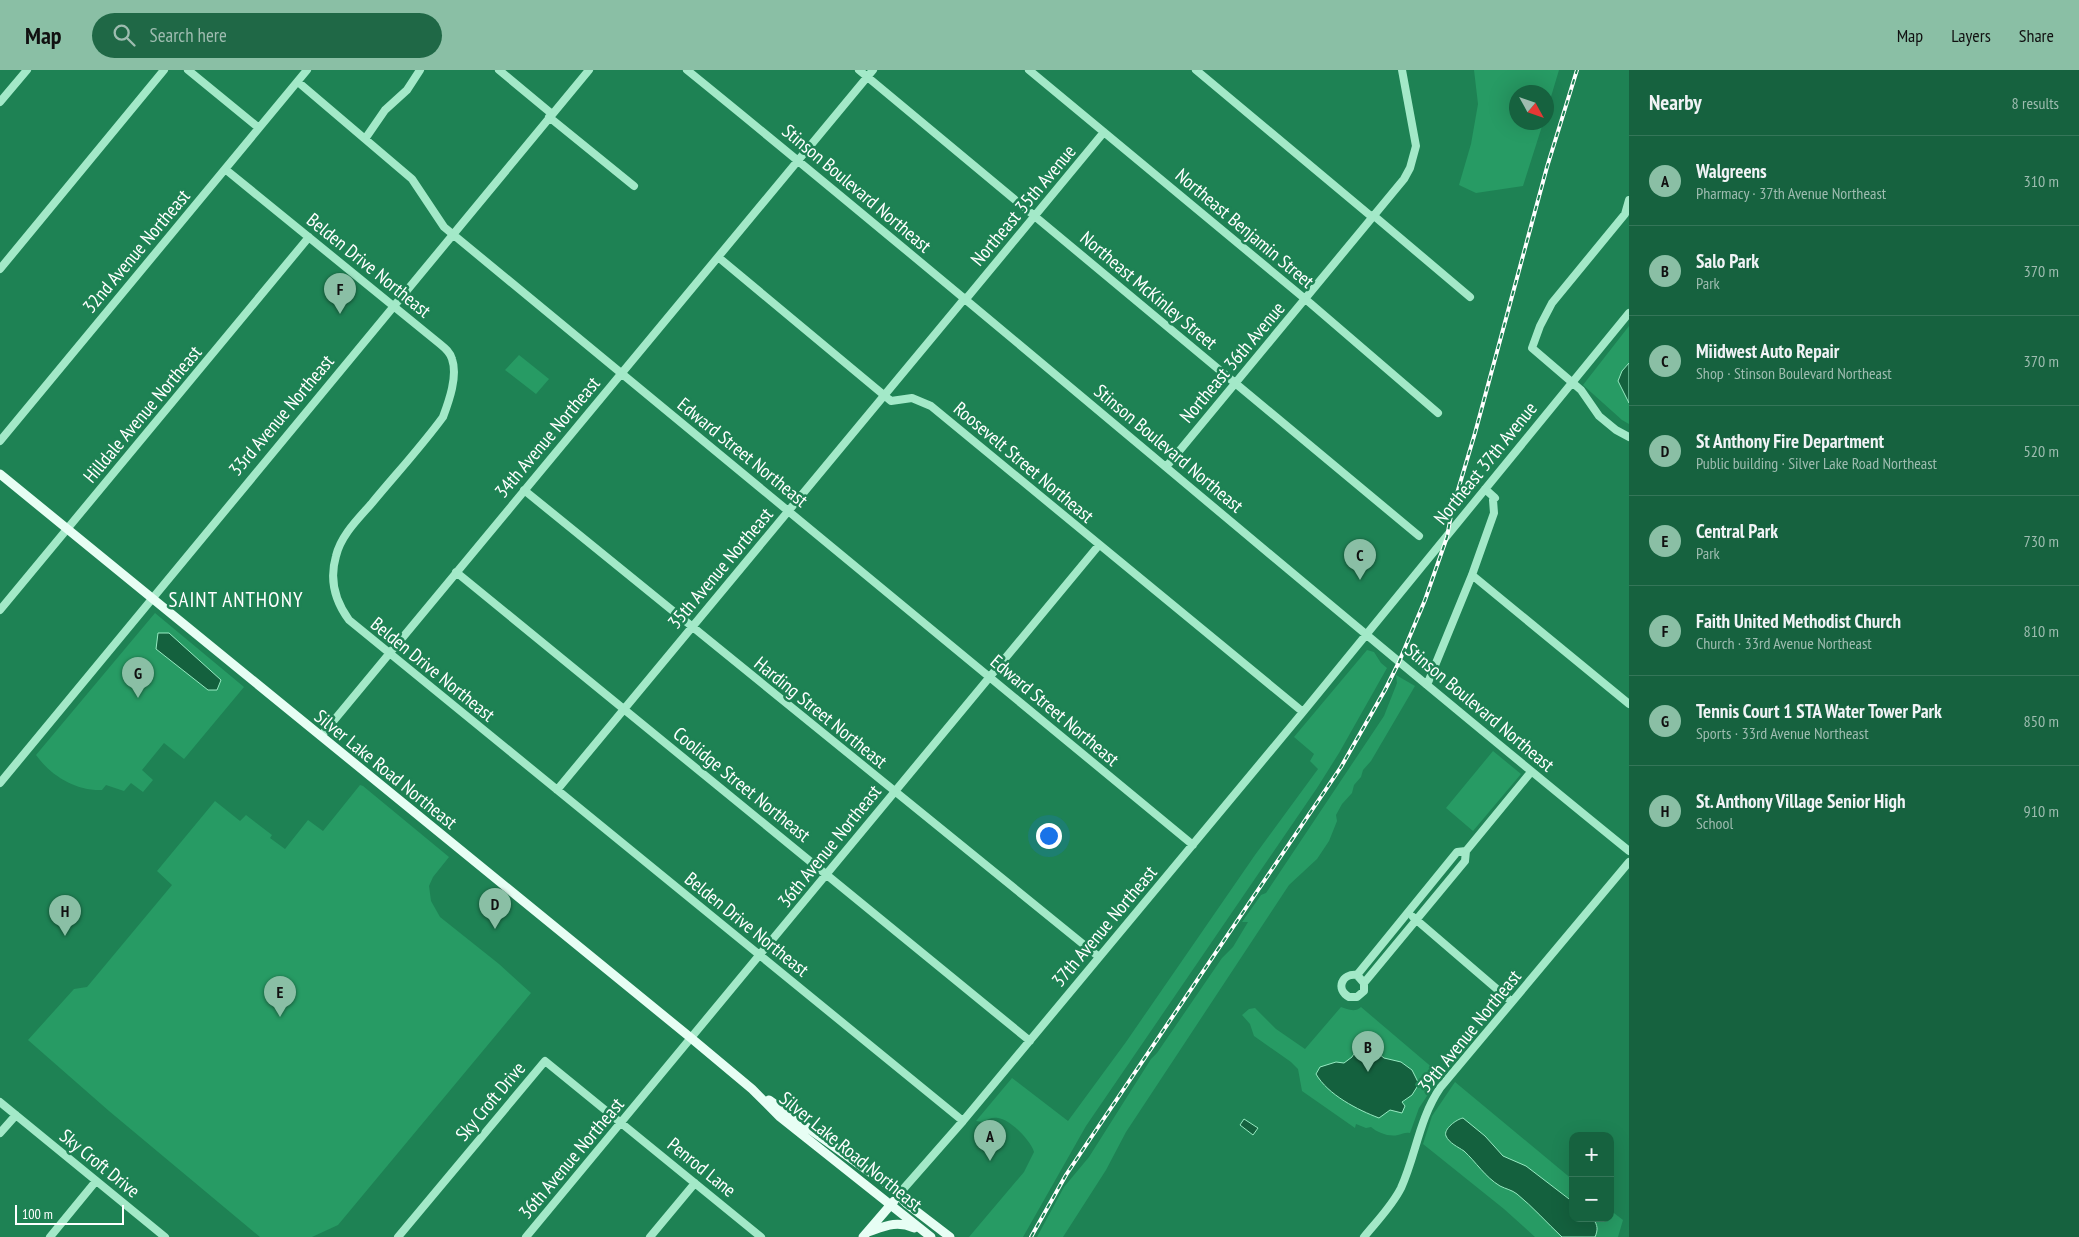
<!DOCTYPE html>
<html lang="en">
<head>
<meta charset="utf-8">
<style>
	:root { --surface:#16623f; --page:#1f6846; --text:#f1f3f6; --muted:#9ebcb0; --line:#357659; --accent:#8abfa5 }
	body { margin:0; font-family:"PT Sans Narrow",sans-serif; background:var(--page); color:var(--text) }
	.controls { position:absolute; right:15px; bottom:15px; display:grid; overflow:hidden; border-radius:10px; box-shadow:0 5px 20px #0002 }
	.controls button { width:45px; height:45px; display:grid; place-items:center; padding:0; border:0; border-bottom:1px solid var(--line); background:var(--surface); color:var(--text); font:25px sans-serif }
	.compass { position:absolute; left:1509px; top:15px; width:45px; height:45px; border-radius:50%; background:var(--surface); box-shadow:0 5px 20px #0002; rotate:130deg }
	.scale { position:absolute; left:15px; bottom:12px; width:109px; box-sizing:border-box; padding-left:5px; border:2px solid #fff; border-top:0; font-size:14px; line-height:18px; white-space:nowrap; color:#fff; -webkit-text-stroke:4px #1e8254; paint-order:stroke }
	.you { position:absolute; left:1048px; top:765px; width:18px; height:18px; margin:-12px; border:4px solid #fff; border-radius:50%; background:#1a73e8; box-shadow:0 0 0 8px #1a73e833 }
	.badge { display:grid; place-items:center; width:32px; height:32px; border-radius:50%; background:var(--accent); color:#111; font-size:16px; font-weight:700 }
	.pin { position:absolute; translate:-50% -41px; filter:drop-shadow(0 1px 2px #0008) }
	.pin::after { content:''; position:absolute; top:26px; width:18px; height:15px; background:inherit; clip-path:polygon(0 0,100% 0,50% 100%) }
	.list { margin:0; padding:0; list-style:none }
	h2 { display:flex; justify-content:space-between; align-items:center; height:65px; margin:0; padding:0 20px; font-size:21px }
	h2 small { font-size:16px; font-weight:400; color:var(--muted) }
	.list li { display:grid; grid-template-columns:32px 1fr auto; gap:15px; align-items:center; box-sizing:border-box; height:90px; padding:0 20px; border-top:1px solid var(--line) }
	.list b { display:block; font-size:19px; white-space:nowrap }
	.list p { margin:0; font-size:16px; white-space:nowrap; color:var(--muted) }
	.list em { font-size:16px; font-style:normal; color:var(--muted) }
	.icon { flex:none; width:28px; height:28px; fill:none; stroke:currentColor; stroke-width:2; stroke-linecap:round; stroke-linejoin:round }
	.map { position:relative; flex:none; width:1629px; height:1167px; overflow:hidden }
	header { display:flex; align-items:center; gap:30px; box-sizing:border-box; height:70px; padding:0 25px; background:var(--accent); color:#111 }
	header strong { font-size:24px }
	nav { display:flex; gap:28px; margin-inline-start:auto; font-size:18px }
	.search { width:350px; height:45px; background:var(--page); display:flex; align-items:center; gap:12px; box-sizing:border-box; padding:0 18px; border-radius:28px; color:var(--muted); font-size:19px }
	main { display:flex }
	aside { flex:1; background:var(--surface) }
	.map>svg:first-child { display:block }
	.green { fill:#279b64 }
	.water { fill:#14613e; stroke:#97ebc2 }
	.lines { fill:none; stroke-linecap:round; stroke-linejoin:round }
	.minor { stroke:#a3e9c8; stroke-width:8 }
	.major { stroke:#e7fef4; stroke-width:9 }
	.rail-casing { stroke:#fff; stroke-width:4 }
	.rail { stroke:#1e8254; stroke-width:2; stroke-dasharray:5.5; stroke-linecap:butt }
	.labels { text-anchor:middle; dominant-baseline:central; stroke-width:5; stroke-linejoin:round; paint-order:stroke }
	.street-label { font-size:19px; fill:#fff; stroke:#1e8254 }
	.quarter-label { font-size:21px; letter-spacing:1px; fill:#fff; stroke:#1e8254 }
</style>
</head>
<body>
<header>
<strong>Map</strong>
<div class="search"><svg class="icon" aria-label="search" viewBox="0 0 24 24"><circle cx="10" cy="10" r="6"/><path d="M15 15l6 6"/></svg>Search here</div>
<nav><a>Map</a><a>Layers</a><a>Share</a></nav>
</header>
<main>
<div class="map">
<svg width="1629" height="1167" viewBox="0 0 1629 1167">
	<rect width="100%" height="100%" fill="#1e8254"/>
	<path class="green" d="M1474 0H1559L1547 40 1546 22H1516V52L1543 53 1523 116 1476 123 1459 115 1471 74 1478 34Z
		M1629 256V293L1622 301 1618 311 1629 333V354L1622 350 1583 315Z
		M519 285 549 309 536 324 505 300Z
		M155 543 244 617 184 689 164 673 142 700 153 710 143 722 131 713 124 721 106 715 102 720C76 721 51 706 36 685Z
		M1367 580 1374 582 1381 593 1387 598 1339 683 1317 718 1086 1056 1023 1167H969L1024 1102 1034 1082C1031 1071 1010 1049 998 1048 992 1047 988 1049 983 1052L976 1051 1012 1008 1068 1051 1126 972 1255 785 1318 699 1310 691 1314 684 1294 667Z
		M1396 605 1415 616 1371 691 1363 700 1361 707 1354 715 1352 723 1342 734 1336 745 1337 751 1329 771 1317 789 1289 815 1126 1062 1106 1100 1063 1167H1037L1064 1117 1089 1087 1151 989 1157 983 1222 888 1233 877 1248 852H1242L1261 825 1266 823 1384 646 1397 613Z
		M1493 681 1521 704 1473 761 1446 738Z
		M360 715 363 716 449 787 433 807 429 816 431 831 440 847 499 894 531 923 338 1155 312 1167H260L109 1041 28 970 74 919 87 917 172 815 157 801 215 731 240 751 246 745 272 765 270 768 285 779 308 750 323 761Z
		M1341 937C1347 939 1355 943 1361 937L1441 1005 1419 1038 1410 1063C1405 1062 1403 1064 1398 1065 1389 1067 1378 1063 1371 1057L1366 1058 1356 1054 1355 1058 1302 1021 1298 999 1291 992 1254 966 1250 954 1242 945 1249 939 1255 938 1276 959 1305 979Z
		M1455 1012 1573 1110V1148H1610V1140L1623 1150 1618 1167H1535L1504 1139 1423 1074 1432 1046Z"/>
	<path class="water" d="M1629 293V333L1618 311 1622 301Z
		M158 563H169L221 610 217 620H208L156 579Z
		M1363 975 1369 976 1384 988 1401 992 1412 1000 1418 1012 1417 1017 1412 1025 1402 1032 1405 1036 1402 1043 1390 1040 1379 1048C1358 1040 1328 1025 1316 1004L1320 997 1336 992 1344 993 1352 987 1358 977Z
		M1463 1048 1485 1066 1503 1086 1526 1096 1573 1132V1148L1593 1149C1598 1155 1598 1160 1595 1167H1562C1547 1153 1533 1137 1517 1124 1512 1120 1506 1119 1500 1116 1485 1107 1476 1092 1464 1081 1458 1077 1449 1073 1446 1066 1443 1059 1457 1049 1463 1048Z
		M1244 1049 1258 1058 1253 1065 1240 1055Z"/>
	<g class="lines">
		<path class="minor" d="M188 0 259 58
			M499 0 552 44
			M687 0C1004 257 1312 524 1629 781
			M859 0 1419 466
			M1029 0 1310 233 1438 343
			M1196 0 1372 147
			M298 12 412 109 444 157 1193 775
			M0 32 27 0
			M549 47 634 116
			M365 69 385 40 407 20 420 0
			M225 99 440 274C445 278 450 282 452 289 458 306 449 331 443 347 421 377 396 404 372 433 359 448 341 465 336 486 329 510 335 531 349 550L963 1051
			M1629 130 1625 144 1552 233 1540 256 1532 278 1581 320 1599 346 1616 360 1629 367
			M1373 145 1470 227
			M718 187 891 331 912 328 931 336 1303 642
			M0 199 164 0
			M966 229 1104 62
			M0 371 307 0
			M1166 397 1404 109 1410 98 1416 76 1402 0
			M524 420 1099 887
			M456 502 1030 971
			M1472 505 1629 634
			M0 540 309 167
			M1427 615 1472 505 1494 443 1493 430 1495 428 1485 419
			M321 666 873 0
			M0 713 589 0
			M557 720 965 228
			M1413 847 1512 932
			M1357 905 1364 913V921L1357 927H1349C1335 919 1342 903 1357 905L1457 782 1466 781
			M1364 913 1465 791 1466 781 1531 702
			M0 1032 165 1167
			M0 1063 16 1045
			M898 1125 963 1051 1303 642 1629 243
			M50 1167 96 1111
			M398 1167 545 991 761 1167
			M526 1167 1099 475
			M650 1167 695 1113
			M1364 1167C1377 1151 1392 1136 1401 1118 1416 1085 1419 1049 1440 1018L1629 792"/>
		<path class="major" d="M0 404 691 968 752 1019 780 1047 931 1167
			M769 1030 888 1115 907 1134 950 1167
			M868 1162C885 1156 897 1150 914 1158
			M863 1167 894 1131"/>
		<defs>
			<path id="rail" d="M1031 1167 1066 1105 1084 1078 1341 697 1385 620 1399 592 1425 530 1447 467 1452 440 1475 363 1547 97 1577 0"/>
		</defs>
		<use href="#rail" class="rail-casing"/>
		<use href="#rail" class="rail"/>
	</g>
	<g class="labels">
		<g class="street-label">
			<text transform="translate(857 118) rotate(40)">Stinson Boulevard Northeast</text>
			<text transform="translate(1023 135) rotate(-50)">Northeast 35th Avenue</text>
			<text transform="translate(1245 158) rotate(40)">Northeast Benjamin Street</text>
			<text transform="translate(136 181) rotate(-50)">32nd Avenue Northeast</text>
			<text transform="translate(369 195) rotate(39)">Belden Drive Northeast</text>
			<text transform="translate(1149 220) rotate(40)">Northeast McKinley Street</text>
			<text transform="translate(1232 292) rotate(-50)">Northeast 36th Avenue</text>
			<text transform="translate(142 344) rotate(-50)">Hilldale Avenue Northeast</text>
			<text transform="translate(281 345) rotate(-50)">33rd Avenue Northeast</text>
			<text transform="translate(547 367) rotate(-50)">34th Avenue Northeast</text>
			<text transform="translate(1169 378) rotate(40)">Stinson Boulevard Northeast</text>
			<text transform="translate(743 382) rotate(39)">Edward Street Northeast</text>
			<text transform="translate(1024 392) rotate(40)">Roosevelt Street Northeast</text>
			<text transform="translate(1485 393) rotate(-51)">Northeast 37th Avenue</text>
			<text transform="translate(720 498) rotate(-50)">35th Avenue Northeast</text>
			<text transform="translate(433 599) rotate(39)">Belden Drive Northeast</text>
			<text transform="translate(1480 637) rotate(40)">Stinson Boulevard Northeast</text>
			<text transform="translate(1055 640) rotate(40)">Edward Street Northeast</text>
			<text transform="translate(821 642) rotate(39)">Harding Street Northeast</text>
			<text transform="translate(386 699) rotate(39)">Silver Lake Road Northeast</text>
			<text transform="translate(742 714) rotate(39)">Coolidge Street Northeast</text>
			<text transform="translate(829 776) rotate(-51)">36th Avenue Northeast</text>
			<text transform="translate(747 854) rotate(39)">Belden Drive Northeast</text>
			<text transform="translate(1104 856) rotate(-50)">37th Avenue Northeast</text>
			<text transform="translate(1469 961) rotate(-51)">39th Avenue Northeast</text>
			<text transform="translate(490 1031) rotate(-50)">Sky Croft Drive</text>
			<text transform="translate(851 1081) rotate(39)">Silver Lake Road Northeast</text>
			<text transform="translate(571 1088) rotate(-50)">36th Avenue Northeast</text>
			<text transform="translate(100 1093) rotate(39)">Sky Croft Drive</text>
			<text transform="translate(702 1097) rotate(39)">Penrod Lane</text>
		</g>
		<g class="quarter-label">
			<text x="236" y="529">SAINT ANTHONY</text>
		</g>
	</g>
</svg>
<div class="controls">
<button>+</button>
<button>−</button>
</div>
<svg class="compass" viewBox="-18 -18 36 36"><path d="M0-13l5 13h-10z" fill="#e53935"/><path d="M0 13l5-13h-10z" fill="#9ebcb0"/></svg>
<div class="scale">100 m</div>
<div class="you"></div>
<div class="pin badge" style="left:990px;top:1091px">A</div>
<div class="pin badge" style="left:1368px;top:1002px">B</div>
<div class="pin badge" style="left:1360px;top:510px">C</div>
<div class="pin badge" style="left:495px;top:859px">D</div>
<div class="pin badge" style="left:280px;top:947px">E</div>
<div class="pin badge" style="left:340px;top:244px">F</div>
<div class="pin badge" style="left:138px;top:628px">G</div>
<div class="pin badge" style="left:65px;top:866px">H</div>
</div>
<aside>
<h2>Nearby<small>8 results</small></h2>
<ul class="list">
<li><span class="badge">A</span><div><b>Walgreens</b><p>Pharmacy · 37th Avenue Northeast</p></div><em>310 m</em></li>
<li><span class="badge">B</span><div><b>Salo Park</b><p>Park</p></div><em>370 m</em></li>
<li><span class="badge">C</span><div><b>Miidwest Auto Repair</b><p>Shop · Stinson Boulevard Northeast</p></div><em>370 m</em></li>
<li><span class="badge">D</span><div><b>St Anthony Fire Department</b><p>Public building · Silver Lake Road Northeast</p></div><em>520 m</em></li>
<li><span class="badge">E</span><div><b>Central Park</b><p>Park</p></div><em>730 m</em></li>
<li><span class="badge">F</span><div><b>Faith United Methodist Church</b><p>Church · 33rd Avenue Northeast</p></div><em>810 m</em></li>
<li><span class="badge">G</span><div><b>Tennis Court 1 STA Water Tower Park</b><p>Sports · 33rd Avenue Northeast</p></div><em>850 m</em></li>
<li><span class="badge">H</span><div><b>St. Anthony Village Senior High</b><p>School</p></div><em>910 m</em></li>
</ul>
</aside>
</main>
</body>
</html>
